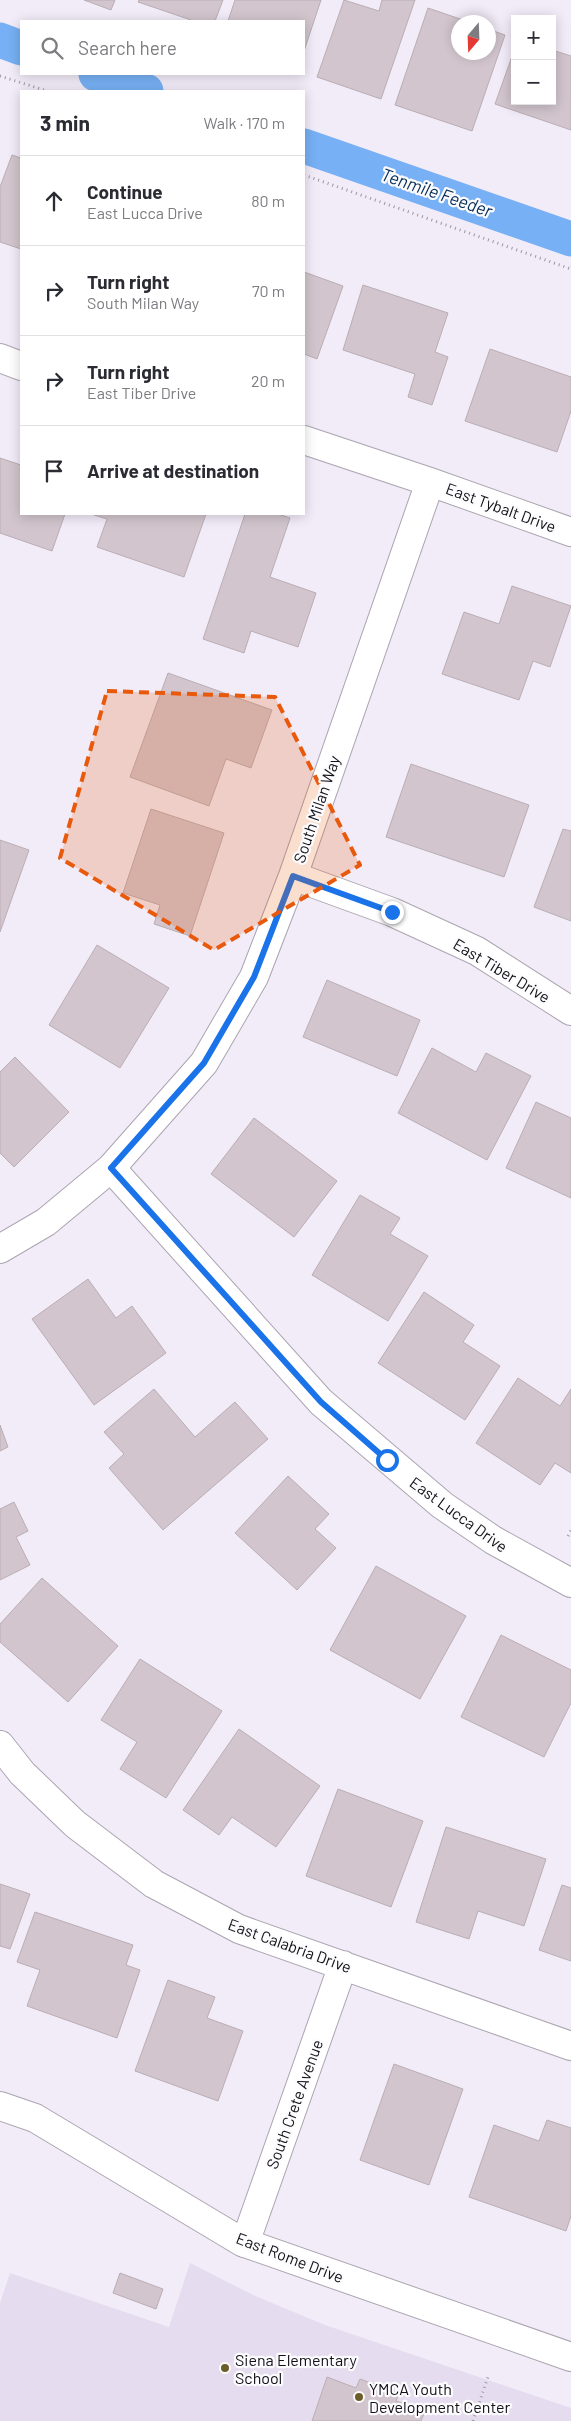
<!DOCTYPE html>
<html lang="en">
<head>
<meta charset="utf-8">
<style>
	:root { --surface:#fff; --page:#f2f2f3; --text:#2b2b33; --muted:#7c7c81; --line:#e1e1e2 }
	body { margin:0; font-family:Barlow,sans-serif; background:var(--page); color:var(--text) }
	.controls { position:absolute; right:15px; top:15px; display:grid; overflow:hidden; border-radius:0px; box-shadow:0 2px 12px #0003 }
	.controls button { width:45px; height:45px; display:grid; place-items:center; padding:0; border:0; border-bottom:1px solid var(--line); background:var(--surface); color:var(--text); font:25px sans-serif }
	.compass { position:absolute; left:451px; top:15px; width:45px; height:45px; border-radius:50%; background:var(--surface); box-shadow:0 2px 12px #0003; rotate:199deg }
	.stop { position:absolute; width:15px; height:15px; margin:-11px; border:4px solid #1a73e8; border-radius:50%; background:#fff }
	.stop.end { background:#1a73e8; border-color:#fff; box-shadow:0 1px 5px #0008 }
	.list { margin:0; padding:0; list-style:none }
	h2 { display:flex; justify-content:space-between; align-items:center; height:65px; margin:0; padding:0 20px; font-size:21px }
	h2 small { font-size:16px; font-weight:400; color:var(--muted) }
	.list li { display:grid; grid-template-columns:32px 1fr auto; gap:15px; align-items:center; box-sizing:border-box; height:90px; padding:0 20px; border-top:1px solid var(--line) }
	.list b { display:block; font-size:19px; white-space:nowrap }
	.list p { margin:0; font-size:16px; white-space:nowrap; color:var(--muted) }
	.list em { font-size:16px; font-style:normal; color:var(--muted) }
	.icon { flex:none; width:28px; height:28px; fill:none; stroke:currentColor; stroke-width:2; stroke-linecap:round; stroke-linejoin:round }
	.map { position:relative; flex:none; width:571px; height:2421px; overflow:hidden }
	.search { position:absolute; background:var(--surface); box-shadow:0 2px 12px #0003; left:20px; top:20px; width:285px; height:55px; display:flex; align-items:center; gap:12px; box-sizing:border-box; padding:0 18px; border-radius:0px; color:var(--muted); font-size:19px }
	.panel { position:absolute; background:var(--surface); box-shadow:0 2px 12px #0003; left:20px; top:90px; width:285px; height:425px; border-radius:0px }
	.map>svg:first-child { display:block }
	.built { fill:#e6dcef }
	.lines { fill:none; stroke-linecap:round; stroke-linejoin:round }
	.canal { stroke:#77b0f4; stroke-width:35 }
	.building { fill:#d2c5cd; stroke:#baaeb5 }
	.minor-casing { stroke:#aca5b1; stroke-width:30 }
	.tertiary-casing { stroke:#aca5b1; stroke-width:30 }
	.path { stroke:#9c97a0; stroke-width:3; stroke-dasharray:1 4; stroke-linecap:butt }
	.minor { stroke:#fff; stroke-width:28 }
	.tertiary { stroke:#fff; stroke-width:28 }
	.route { stroke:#1a73e8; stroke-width:6 }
	.marked { fill:#e8590c; fill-opacity:0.2; stroke:#e8590c; stroke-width:4; stroke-dasharray:10 6; stroke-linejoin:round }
	.poi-dot { fill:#6b5e2b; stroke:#fcfbfd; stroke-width:2 }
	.labels { text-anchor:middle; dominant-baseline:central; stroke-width:4.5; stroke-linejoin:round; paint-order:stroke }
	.street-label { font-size:16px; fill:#131115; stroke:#fcfbfd }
	.poi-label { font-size:16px; fill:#131115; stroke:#fcfbfd; text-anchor:start }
	.water-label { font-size:18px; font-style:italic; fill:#042d57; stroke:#fcfbfd }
</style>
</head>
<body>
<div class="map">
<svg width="571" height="2421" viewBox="0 0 571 2421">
	<rect width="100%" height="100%" fill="#f2ebf8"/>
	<path class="built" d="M190 2263 253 2295 325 2325 571 2408V2421H0V2303L10 2273 169 2327Z"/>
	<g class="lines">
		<path class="canal" d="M0 40 21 48
			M96 74 146 91
			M304 146 571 239"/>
	</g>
	<path class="building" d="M84 0H115L111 10Z
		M139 0H223L215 21H194L138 2Z
		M235 0H321L304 51V21H228Z
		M344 0 379 11 382 0H415L381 99 317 77Z
		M428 8 469 22H458V52H488V29L505 35 472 131 395 105Z
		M515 48V101H552V50L571 56V130L495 104Z
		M12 155 21 158V249L0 242V187Z
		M304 272 343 286 317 359 304 354Z
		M363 285 448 313 435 352 448 357 432 405 408 397 415 374 343 350Z
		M490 349 571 377V411L557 452 465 421Z
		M0 458 21 465V514H65L52 551 0 533Z
		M95 514H206L184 577 97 547 107 519 94 515Z
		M245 514H278L290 518 270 577 316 593 298 647 251 631 244 653 203 639Z
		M512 586 571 606 550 667 533 661 519 700 442 674 464 612 499 624Z
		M168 673 272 710 251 768 226 759 209 806 130 777Z
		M411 764 529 805 504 877 386 837Z
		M151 809 224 833 190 936 154 924 160 905 123 893Z
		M563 829 571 831V921L534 907Z
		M0 840 29 850 0 932Z
		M97 945 169 988 120 1068 49 1025Z
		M327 980 420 1020 397 1076 303 1037Z
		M432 1048 476 1072 486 1053 531 1076 487 1160 398 1113Z
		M15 1057 69 1112 14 1167 0 1153V1072Z
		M536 1102 571 1118V1198L506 1168Z
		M254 1118 337 1181 294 1237 211 1174Z
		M360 1195 400 1218 390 1234 428 1256 388 1321 312 1275Z
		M88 1279 116 1318 132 1306 166 1353 94 1405 32 1319Z
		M424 1292 474 1325 463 1342 500 1366 465 1420 378 1363Z
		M518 1378 560 1406 571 1389V1473L555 1463 540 1485 476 1443Z
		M154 1389 195 1437 235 1402 268 1439 163 1530 109 1468 124 1454 104 1432Z
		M0 1425 8 1447 0 1451Z
		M288 1476 329 1514 315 1529 336 1548 297 1590 235 1533Z
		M14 1502 28 1531 16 1537 30 1565 0 1580V1509Z
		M376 1566 466 1616 420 1699 330 1650Z
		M42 1578 118 1646 68 1702 0 1642V1624Z
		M501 1635 571 1670V1703L544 1757 461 1717Z
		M140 1659 222 1711 166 1798 120 1769 137 1742 101 1720Z
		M239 1729 320 1786 276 1847 232 1817 219 1835 183 1810Z
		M338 1789 423 1821 391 1907 306 1876Z
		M446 1827 546 1859 524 1926 478 1911 469 1939 416 1922Z
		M0 1884 30 1894 10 1949 0 1946Z
		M562 1885 571 1888V1961L539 1950Z
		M35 1912 133 1945 126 1965 140 1970 117 2038 27 2006 40 1970 17 1962Z
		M168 1980 215 1997 207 2018 243 2031 218 2101 135 2071Z
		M394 2064 463 2089 429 2185 360 2160Z
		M547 2120 571 2128V2216L566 2231 469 2197 494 2125 539 2141Z
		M120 2273 163 2289 156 2309 113 2293Z
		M327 2377 356 2388 360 2379 399 2393 396 2401 425 2411 421 2421H312Z"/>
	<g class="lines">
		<defs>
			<path id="minor" d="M0 358 21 366
				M304 440 430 482 571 532
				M293 876 392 912 477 951 571 1011
				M111 1168 321 1402 442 1505 493 1540 571 1583
				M0 1249 46 1222 111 1168 204 1063 254 977 293 876 430 482
				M0 1745 22 1773 75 1824 154 1884 239 1929 571 2046
				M245 2243 343 1965"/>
			<path id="tertiary" d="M0 2106 35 2118 242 2242 571 2357"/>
		</defs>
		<use href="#minor" class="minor-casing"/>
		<use href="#tertiary" class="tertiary-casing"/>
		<path class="path" d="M0 76 47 91
			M304 175 571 269
			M568 1536 571 1530
			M473 2421 489 2374"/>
		<use href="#minor" class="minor"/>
		<use href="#tertiary" class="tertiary"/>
	</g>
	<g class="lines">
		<path class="route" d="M387 1460 321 1402 111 1168 204 1063 254 977 293 876 392 912"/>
	</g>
	<path class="marked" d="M107 691 275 697 360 865 214 950 60 858Z"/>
	<g class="poi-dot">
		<circle cx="225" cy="2368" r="5"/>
		<circle cx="359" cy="2397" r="5"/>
	</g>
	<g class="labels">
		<g class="street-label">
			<text transform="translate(501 507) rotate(20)">East Tybalt Drive</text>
			<text transform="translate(316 809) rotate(-71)">South Milan Way</text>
			<text transform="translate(502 970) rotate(31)">East Tiber Drive</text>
			<text transform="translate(459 1514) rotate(36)">East Lucca Drive</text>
			<text transform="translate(290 1945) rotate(20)">East Calabria Drive</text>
			<text transform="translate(294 2104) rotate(-70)">South Crete Avenue</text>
			<text transform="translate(290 2257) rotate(21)">East Rome Drive</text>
		</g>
		<g class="poi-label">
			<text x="235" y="2359">Siena Elementary<tspan x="235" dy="18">School</tspan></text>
			<text x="369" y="2388">YMCA Youth<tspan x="369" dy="18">Development Center</tspan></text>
		</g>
		<g class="water-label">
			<text transform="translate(437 192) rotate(19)">Tenmile Feeder</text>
		</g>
	</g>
</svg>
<div class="controls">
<button>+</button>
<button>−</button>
</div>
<svg class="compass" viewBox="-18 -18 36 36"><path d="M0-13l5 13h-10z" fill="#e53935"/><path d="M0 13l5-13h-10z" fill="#7c7c81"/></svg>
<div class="stop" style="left:387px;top:1460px"></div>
<div class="stop end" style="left:392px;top:912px"></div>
<div class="search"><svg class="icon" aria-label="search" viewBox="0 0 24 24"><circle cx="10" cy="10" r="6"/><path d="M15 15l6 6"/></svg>Search here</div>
<section class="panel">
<h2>3 min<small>Walk · 170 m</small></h2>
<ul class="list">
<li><svg class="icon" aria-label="ahead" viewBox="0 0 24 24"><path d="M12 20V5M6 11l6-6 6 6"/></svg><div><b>Continue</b><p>East Lucca Drive</p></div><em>80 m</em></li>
<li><svg class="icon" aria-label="right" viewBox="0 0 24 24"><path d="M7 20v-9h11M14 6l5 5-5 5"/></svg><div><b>Turn right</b><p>South Milan Way</p></div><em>70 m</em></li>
<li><svg class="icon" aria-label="right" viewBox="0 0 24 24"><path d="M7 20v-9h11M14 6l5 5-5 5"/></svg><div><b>Turn right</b><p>East Tiber Drive</p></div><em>20 m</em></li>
<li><svg class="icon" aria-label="arrive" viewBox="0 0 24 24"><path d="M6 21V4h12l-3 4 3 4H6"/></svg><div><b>Arrive at destination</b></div></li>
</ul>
</section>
</div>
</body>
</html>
